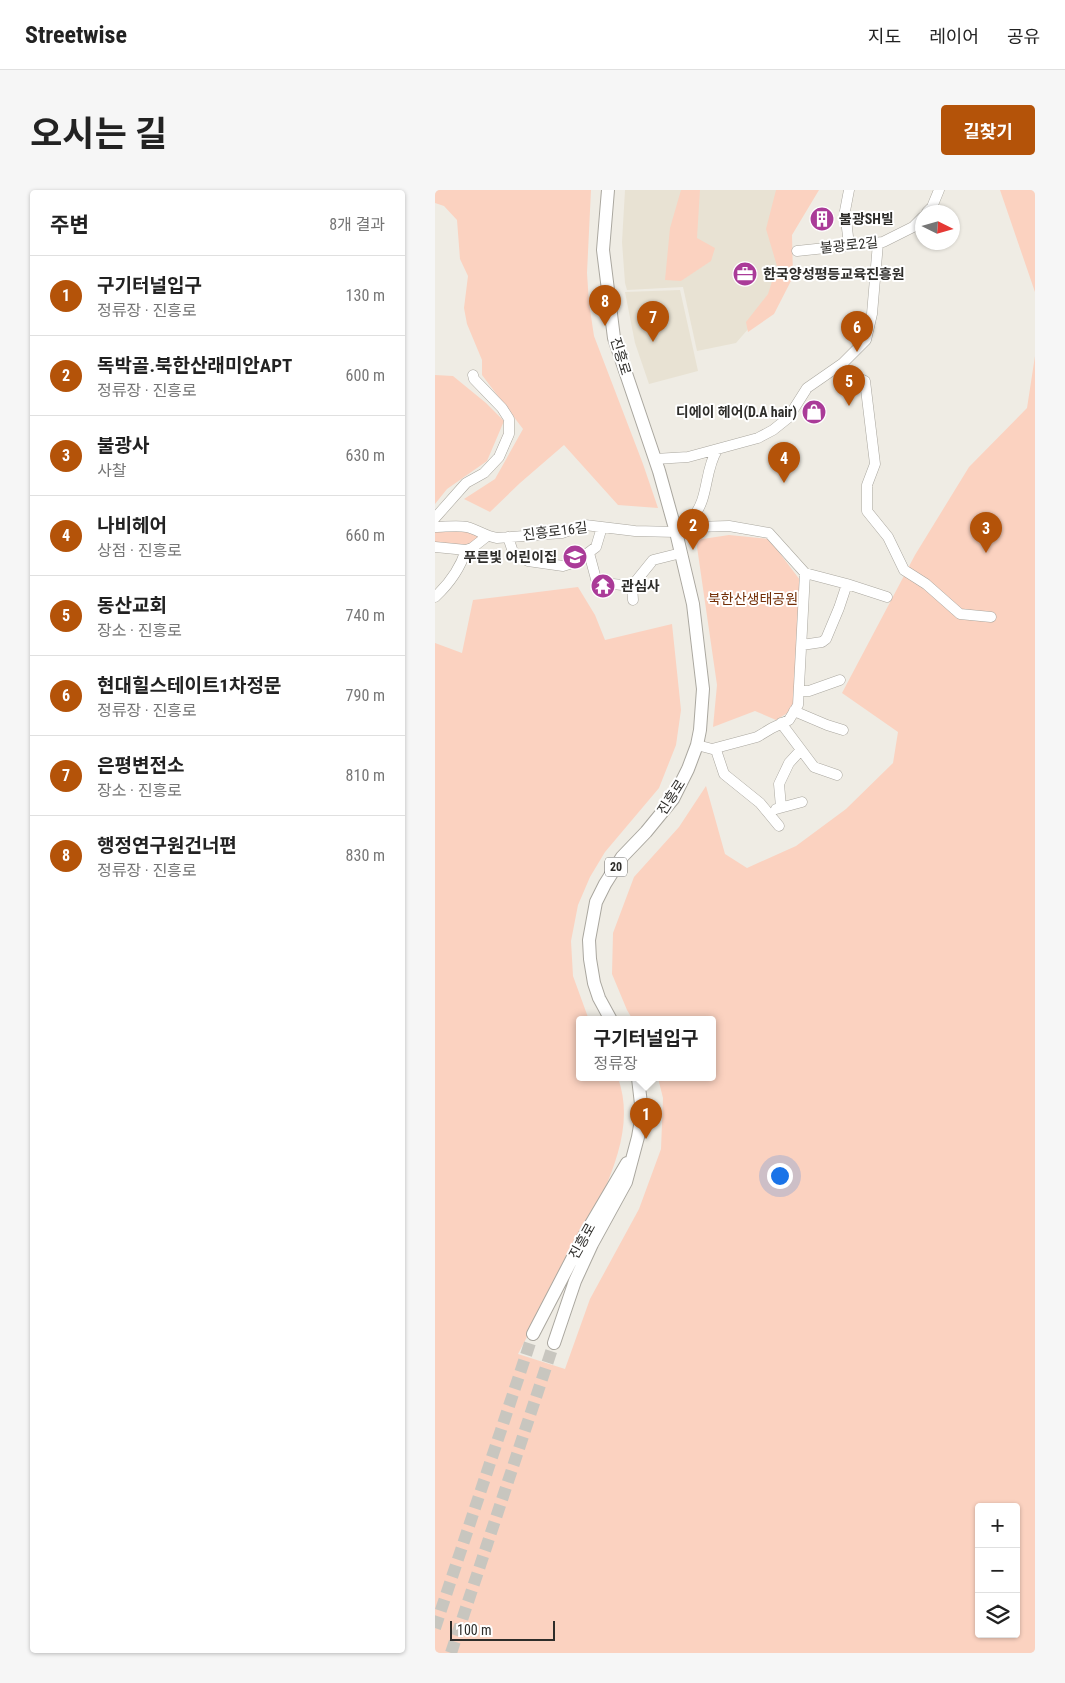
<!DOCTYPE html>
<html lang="ko">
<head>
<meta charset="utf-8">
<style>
	:root { --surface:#fff; --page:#f6f6f6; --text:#222; --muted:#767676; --line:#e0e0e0; --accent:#b45309 }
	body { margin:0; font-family:"Roboto Condensed","Noto Sans KR",sans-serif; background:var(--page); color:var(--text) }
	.controls { position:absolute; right:15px; bottom:15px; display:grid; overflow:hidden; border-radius:5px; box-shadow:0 1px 4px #0004 }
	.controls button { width:45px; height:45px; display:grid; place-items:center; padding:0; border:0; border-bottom:1px solid var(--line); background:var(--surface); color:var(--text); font:25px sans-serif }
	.compass { position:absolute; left:480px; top:15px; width:45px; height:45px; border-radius:50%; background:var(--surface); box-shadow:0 1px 4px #0004; rotate:95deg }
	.scale { position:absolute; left:15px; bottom:12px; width:105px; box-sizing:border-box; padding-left:5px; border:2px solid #2e2d2a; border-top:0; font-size:14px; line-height:18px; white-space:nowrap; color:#2e2d2a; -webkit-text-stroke:4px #fff; paint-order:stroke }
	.you { position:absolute; left:344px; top:985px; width:18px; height:18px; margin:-12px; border:4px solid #fff; border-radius:50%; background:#1a73e8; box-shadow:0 0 0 8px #1a73e833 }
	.badge { display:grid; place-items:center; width:32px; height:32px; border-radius:50%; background:var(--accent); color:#fff; font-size:16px; font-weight:700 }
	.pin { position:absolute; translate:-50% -41px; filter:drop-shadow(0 1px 2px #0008) }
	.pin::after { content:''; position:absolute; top:26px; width:18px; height:15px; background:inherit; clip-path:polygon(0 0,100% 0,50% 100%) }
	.popup { position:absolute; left:141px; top:826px; width:140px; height:65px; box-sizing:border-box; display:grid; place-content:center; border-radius:5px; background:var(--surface); filter:drop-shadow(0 1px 4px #0005); font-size:16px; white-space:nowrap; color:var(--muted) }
	.popup b { font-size:19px; color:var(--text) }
	.popup::after { content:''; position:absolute; left:50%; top:100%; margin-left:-10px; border:10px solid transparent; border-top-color:var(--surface) }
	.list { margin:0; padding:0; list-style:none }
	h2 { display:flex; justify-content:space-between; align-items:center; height:65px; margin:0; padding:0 20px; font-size:21px }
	h2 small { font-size:16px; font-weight:400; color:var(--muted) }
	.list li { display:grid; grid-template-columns:32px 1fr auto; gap:15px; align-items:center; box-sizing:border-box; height:80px; padding:0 20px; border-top:1px solid var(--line) }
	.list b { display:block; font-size:19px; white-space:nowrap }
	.list p { margin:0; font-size:16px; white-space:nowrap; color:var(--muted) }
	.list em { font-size:16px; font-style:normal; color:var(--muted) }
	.icon { flex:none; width:28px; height:28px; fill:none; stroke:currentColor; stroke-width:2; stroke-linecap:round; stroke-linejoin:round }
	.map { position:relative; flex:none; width:600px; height:1463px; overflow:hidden; border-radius:5px }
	header { display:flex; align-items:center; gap:30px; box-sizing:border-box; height:70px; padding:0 25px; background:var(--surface); border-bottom:1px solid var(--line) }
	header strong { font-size:24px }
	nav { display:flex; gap:28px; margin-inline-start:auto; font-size:18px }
	.intro { display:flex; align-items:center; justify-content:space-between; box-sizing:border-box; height:120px; padding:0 30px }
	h1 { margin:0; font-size:35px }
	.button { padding:12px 22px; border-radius:5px; background:var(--accent); color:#fff; font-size:18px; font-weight:700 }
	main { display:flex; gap:30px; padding:0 30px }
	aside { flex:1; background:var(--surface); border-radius:5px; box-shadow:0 1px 4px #0004 }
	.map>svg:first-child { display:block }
	.built { fill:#e8e2d3 }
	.green { fill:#fbd2c0; fill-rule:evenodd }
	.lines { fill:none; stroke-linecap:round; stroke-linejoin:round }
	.major-tunnel { stroke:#c8c6bf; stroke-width:12; stroke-dasharray:12 6; stroke-linecap:butt }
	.minor-casing { stroke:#aaa79f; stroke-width:11 }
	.major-casing { stroke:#aaa79f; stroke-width:14 }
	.minor { stroke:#fff; stroke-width:10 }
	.major { stroke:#fff; stroke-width:12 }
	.labels { text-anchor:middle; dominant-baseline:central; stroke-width:4; stroke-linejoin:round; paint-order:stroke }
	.shield { fill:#fff; stroke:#6d6c6a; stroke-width:1 }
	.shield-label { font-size:12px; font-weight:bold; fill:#2e2d2a }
	.poi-label { font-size:14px; font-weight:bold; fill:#2e2d2a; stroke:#fff; text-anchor:start }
	.street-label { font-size:14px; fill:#2e2d2a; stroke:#fff }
	.park-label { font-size:14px; fill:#732e06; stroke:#fff }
</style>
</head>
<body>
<header>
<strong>Streetwise</strong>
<nav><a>지도</a><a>레이어</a><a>공유</a></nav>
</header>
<div class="intro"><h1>오시는 길</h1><a class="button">길찾기</a></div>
<main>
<aside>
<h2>주변<small>8개 결과</small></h2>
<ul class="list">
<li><span class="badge">1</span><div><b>구기터널입구</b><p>정류장 · 진흥로</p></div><em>130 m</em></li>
<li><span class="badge">2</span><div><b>독박골.북한산래미안APT</b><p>정류장 · 진흥로</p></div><em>600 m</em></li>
<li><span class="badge">3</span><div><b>불광사</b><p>사찰</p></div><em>630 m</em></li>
<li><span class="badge">4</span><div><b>나비헤어</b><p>상점 · 진흥로</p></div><em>660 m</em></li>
<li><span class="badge">5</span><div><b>동산교회</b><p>장소 · 진흥로</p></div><em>740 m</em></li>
<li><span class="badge">6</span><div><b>현대힐스테이트1차정문</b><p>정류장 · 진흥로</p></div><em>790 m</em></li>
<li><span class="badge">7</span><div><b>은평변전소</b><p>장소 · 진흥로</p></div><em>810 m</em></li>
<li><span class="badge">8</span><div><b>행정연구원건너편</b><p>정류장 · 진흥로</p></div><em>830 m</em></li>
</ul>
</aside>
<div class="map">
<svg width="600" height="1463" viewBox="0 0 600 1463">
	<rect width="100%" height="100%" fill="#efece4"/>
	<path class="built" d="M190 0H344L347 74 334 115 301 153 262 161 248 97 192 100 190 93 187 52Z
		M245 100 263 181 214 194 200 153 190 102Z"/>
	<path class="green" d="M0 0H156L152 83 154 113 159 146 208 274 223 318 183 315 129 255 85 293 55 322 29 309 60 289 88 239 47 185V170L32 134 29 118 33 86 25 69 22 30 9 16 0 13Z
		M246 0H265L262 48 280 58 276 71 246 91 230 90 235 38Z
		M341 0H384L357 45 358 87 339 124 313 142 311 132 333 104 342 76 331 39Z
		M565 0H600V102Z
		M600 166V1463H0V453L27 463 38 410 143 397 160 425 170 450 237 434 246 520 241 555 224 598 170 662 155 687 143 715 136 751 138 786 154 830H145V888H183C197 927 184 966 168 1003L83 1164 130 1179 155 1109 204 1019 226 959 228 908 223 888H277V830H198L192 820 177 784 178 743 199 687 244 637 271 596 290 664 312 678 361 656 411 619 458 573 463 542 407 503 480 365 534 277 592 218ZM544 1317H581V1444H544Z
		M0 185 18 186 51 213 69 231 52 271 12 299 0 314Z
		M33 339 46 346 31 358 0 356V341Z
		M294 345 334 349 368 394 359 519 341 530 320 521 278 537 282 495 261 350Z"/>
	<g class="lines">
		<path class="major-tunnel" d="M0 1438 98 1144
			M16 1463 119 1153"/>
		<defs>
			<path id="minor" d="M492 22 497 17 504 0
				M414 55 410 21 414 0
				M362 61 448 52 478 37 488 27
				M401 178 430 191 440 274 432 295V321L453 347 469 380 491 394 525 424 556 427
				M220 269 253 267 323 248 338 240 353 228 372 198 408 173 431 150 437 124 443 53
				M0 328 31 293 49 283 64 267 74 244V229L67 218 39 189 38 185
				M0 337C10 337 22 335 32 337 43 340 50 346 62 348L127 343 150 335 200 341 241 342 259 337 294 336 334 343 370 383 412 394 452 407
				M245 339C249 335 254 332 257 328 274 310 269 281 282 260
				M73 347 78 362 93 371 128 376 141 372 161 357 167 337
				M0 357 31 360
				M154 363 161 389 168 393 197 396 198 410
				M197 396 218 370 246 363
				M0 407C15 393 25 379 31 360L37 358 51 347
				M367 455 387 452 391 449 404 418 412 394
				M364 501H374L405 490
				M359 521 392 535 408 540
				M346 533 379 577 402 585
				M262 555 281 560 289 584 325 613 344 636
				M277 559 322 547 337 538 354 530 363 515 370 383
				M346 617 344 594 354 573 365 561
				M341 619 367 612"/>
			<path id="major" d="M173 0 168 60 179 148 224 281 241 342 258 414 268 499 265 540 262 555 253 579 238 609 211 642 187 667 170 694 161 712 154 750 155 769 159 793 164 808 176 830
				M98 1144 149 1046 192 973
				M119 1153 140 1091 157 1054 191 992 203 947 206 930V914L203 888"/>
		</defs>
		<use href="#minor" class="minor-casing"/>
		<use href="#major" class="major-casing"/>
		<use href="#minor" class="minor"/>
		<use href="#major" class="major"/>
	</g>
	<defs>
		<symbol id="building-disc" viewBox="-11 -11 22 22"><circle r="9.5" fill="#aa3b98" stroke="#fff"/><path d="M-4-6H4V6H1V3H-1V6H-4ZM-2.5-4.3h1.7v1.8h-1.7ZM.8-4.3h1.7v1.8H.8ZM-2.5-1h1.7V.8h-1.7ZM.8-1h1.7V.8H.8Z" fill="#fff"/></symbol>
		<symbol id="office-disc" viewBox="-11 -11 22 22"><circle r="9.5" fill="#aa3b98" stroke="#fff"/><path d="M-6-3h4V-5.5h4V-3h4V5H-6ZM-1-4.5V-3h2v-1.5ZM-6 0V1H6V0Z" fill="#fff"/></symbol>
		<symbol id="shop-disc" viewBox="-11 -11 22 22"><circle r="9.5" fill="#aa3b98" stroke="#fff"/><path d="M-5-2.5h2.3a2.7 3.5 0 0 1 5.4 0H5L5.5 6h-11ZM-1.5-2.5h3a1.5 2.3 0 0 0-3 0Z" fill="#fff"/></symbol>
		<symbol id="school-disc" viewBox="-11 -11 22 22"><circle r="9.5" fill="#aa3b98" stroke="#fff"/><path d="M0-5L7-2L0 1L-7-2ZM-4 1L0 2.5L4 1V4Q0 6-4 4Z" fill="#fff"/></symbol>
		<symbol id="temple-disc" viewBox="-11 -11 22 22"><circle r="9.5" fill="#aa3b98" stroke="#fff"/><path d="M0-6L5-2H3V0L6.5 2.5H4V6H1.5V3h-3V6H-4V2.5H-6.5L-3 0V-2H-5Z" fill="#fff"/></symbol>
	</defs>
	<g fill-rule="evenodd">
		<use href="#building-disc" x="373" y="15" width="28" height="28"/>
		<use href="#office-disc" x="296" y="70" width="28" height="28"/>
		<use href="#shop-disc" x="365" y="208" width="28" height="28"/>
		<use href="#school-disc" x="126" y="353" width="28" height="28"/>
		<use href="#temple-disc" x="154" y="382" width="28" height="28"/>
	</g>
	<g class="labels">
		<rect class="shield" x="170" y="667.5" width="22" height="19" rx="4"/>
		<g class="shield-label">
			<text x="181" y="677">20</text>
		</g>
		<g class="poi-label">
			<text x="404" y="29">불광SH빌</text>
			<text x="328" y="84">한국양성평등교육진흥원</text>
			<text x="362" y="222" text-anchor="end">디에이 헤어(D.A hair)</text>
			<text x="122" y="367" text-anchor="end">푸른빛 어린이집</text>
			<text x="186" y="396">관심사</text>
		</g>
		<g class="street-label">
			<text transform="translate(414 55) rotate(-6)">불광로2길</text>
			<text transform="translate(186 166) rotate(73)">진흥로</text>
			<text transform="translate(120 341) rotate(-7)">진흥로16길</text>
			<text transform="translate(236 607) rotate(-57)">진흥로</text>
			<text transform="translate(147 1051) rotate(-61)">진흥로</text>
		</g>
		<g class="park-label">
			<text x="318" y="409">북한산생태공원</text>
		</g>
	</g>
</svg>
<div class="controls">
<button>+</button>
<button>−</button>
<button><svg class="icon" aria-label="layers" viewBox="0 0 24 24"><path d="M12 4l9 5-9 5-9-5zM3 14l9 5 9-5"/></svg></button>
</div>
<svg class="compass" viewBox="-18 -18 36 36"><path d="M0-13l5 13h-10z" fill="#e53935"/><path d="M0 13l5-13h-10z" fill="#767676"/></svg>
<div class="scale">100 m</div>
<div class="you"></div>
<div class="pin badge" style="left:211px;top:949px">1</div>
<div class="popup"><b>구기터널입구</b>정류장</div>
<div class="pin badge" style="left:258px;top:360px">2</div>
<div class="pin badge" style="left:551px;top:363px">3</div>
<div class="pin badge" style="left:349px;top:293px">4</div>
<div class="pin badge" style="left:414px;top:216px">5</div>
<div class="pin badge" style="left:422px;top:162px">6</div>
<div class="pin badge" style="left:218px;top:152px">7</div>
<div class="pin badge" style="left:170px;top:136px">8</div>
</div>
</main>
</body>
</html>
